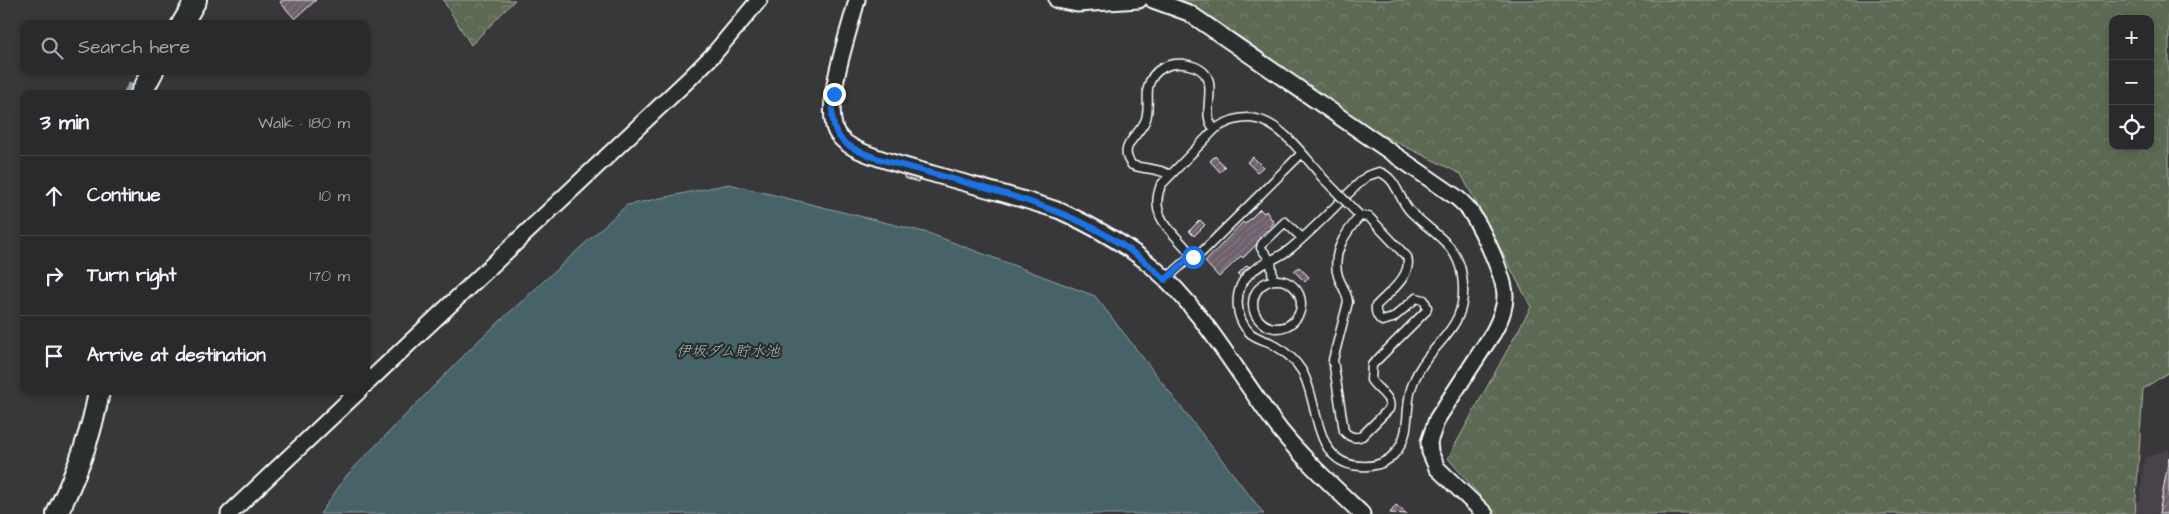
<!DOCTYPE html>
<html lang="en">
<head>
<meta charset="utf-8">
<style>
	:root { --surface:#2a292c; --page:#363538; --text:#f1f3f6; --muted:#a5a6a9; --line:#464548 }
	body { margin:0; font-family:"Architects Daughter","Klee One",sans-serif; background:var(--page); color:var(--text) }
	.controls { position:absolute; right:15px; top:15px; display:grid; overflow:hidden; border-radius:10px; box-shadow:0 2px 8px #0003 }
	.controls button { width:45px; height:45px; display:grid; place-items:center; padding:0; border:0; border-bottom:1px solid var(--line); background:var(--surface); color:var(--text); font:25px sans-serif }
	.stop { position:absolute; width:15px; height:15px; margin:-11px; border:4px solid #1a73e8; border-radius:50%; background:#fff }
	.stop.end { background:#1a73e8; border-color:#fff; box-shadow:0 1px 5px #0008 }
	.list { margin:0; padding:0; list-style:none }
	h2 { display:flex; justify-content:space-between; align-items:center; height:65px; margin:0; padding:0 20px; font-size:21px }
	h2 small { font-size:16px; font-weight:400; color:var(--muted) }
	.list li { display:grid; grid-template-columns:32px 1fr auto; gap:15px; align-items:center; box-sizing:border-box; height:80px; padding:0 20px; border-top:1px solid var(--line) }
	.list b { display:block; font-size:19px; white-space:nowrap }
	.list em { font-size:16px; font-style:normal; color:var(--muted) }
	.icon { flex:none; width:28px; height:28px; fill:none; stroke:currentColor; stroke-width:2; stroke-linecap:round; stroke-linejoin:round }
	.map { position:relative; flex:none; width:2169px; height:514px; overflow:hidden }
	.search { position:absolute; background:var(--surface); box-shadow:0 2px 8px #0003; left:20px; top:20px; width:350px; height:55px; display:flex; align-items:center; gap:12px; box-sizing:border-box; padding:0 18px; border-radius:10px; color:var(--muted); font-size:19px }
	.panel { position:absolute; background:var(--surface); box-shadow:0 2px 8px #0003; left:20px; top:90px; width:350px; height:305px; border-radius:10px }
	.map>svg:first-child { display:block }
	.built { fill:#484349 }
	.forest { fill:url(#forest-crowns); stroke:#aeb4a8; fill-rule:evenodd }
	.water { fill:#46636a; stroke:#90a1a6 }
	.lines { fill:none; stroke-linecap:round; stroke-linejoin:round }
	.stream { stroke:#90a1a6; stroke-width:5 }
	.building { fill:url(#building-hatch); stroke:#fff }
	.lane-casing { stroke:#fff; stroke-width:11 }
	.street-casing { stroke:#fff; stroke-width:19 }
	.secondary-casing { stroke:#fff; stroke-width:24 }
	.lane { stroke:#2a2d2e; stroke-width:8 }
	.street { stroke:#2a2d2e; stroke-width:15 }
	.secondary { stroke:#2a2d2e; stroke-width:20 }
	.lane-bridge-casing { stroke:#fff; stroke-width:11; stroke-linecap:butt }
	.lane-bridge { stroke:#2a2d2e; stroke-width:8 }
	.route { stroke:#1a73e8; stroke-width:6 }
	.labels { text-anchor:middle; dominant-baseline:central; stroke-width:4.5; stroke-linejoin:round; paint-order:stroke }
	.water-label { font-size:15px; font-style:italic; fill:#acb9bc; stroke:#2a2d2e }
</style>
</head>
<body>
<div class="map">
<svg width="2169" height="514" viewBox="0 0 2169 514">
	<defs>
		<pattern id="forest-crowns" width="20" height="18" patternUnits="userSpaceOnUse" patternTransform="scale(1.25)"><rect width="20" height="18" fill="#5d6a52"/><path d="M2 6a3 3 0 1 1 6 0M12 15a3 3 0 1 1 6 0" fill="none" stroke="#75806c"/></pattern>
		<pattern id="building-hatch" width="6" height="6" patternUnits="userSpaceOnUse" patternTransform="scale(1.25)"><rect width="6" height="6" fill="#6e5f6c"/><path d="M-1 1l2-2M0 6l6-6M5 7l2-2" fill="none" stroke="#847782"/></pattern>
	</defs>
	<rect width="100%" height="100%" fill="#38373a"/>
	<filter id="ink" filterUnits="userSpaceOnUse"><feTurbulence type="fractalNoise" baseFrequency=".02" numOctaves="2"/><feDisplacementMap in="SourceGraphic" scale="10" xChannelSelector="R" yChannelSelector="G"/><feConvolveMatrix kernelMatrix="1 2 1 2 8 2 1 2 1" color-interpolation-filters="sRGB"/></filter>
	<g filter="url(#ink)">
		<path class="built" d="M2169 449V514H2118L2120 505 2140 501 2144 458Z"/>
		<path class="forest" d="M443 0H515L471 45Z
			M1176 0H2169V372L2143 389 2135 514H1495L1448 458 1531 307 1461 174 1380 134 1208 15ZM2113 19H2150V146H2113Z"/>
		<path class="water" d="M729 184 928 233 1095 296 1264 514H320L347 475 476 343 627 205Z"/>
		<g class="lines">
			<path class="stream" d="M125 94 130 85"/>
		</g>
		<path class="building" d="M282 0H316L295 19 280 2Z
			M1215 156 1225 167 1220 172 1210 161Z
			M1253 157 1263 167 1257 172 1247 162Z
			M905 173 919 177 918 182 904 178Z
			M1260 209 1264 213 1266 211 1274 223 1259 238 1261 240 1243 258 1241 256 1219 277 1205 262 1243 222 1245 224Z
			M1200 220 1205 225 1194 236 1189 231Z
			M1247 265 1251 268 1241 278 1238 274Z
			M1299 267 1309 277 1305 282 1294 271Z
			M2169 457V514H2159Z
			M1396 505 1407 514 1390 513Z"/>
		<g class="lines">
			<defs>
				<path id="lane" d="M1379 172C1397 178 1398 198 1410 211 1430 232 1458 243 1462 276 1471 335 1426 340 1411 389 1405 410 1411 434 1396 452 1387 463 1375 467 1361 466 1312 465 1320 403 1302 371 1295 359 1283 350 1271 343 1264 340 1256 338 1250 333 1234 317 1233 289 1250 273 1261 263 1278 259 1290 249 1317 227 1340 200 1367 176Z
					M1170 175C1157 167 1146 170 1132 165 1116 146 1140 136 1146 119 1149 109 1147 98 1148 88 1152 68 1171 61 1189 65 1228 74 1196 113 1215 129
					M1356 212 1360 216 1369 217 1407 257C1413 276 1387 294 1376 306 1375 313 1377 317 1382 321L1393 318 1416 298 1424 300 1427 307 1426 311 1372 365 1371 380C1377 390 1393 397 1389 409L1362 436C1355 439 1349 437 1344 431L1333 360 1348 302C1347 292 1341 285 1338 276 1331 253 1346 232 1360 216
					M1193 257C1176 232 1147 220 1161 185L1215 129C1263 97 1291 141 1320 174L1321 176
					M1165 280 1188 259 1201 253 1302 153
					M1273 280 1271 261 1261 248 1262 244 1285 222 1302 238
					M1253 304a24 24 0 1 1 48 0a24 24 0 1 1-48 0Z"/>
				<path id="street" d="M857 0C849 31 826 96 834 126 836 136 845 143 854 148 878 160 906 166 933 174 975 186 1018 197 1060 211 1093 226 1126 244 1154 268 1204 311 1239 377 1280 430 1304 460 1334 487 1362 514
					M1057 0 1077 4 1139 0
					M1153 0 1189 13 1456 197C1462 202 1468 207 1472 214 1483 231 1505 277 1505 296 1505 310 1499 322 1493 333L1437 419 1429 442 1430 452 1437 468 1485 514
					M366 384 690 78 713 55 759 0
					M229 514 359 391"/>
				<path id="secondary" d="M182 24 196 0
					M141 94 153 71
					M57 514C76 475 92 435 99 391"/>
			</defs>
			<use href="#lane" class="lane-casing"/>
			<use href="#street" class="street-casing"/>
			<use href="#secondary" class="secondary-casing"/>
			<use href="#lane" class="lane"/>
			<use href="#street" class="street"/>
			<use href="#secondary" class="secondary"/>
			<defs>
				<path id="lane-bridge" d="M1321 176 1356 212"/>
			</defs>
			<use href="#lane-bridge" class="lane-bridge-casing"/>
			<use href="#lane-bridge" class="lane-bridge"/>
		</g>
	</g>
	<g class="lines" filter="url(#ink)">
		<path class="route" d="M834 94C831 111 830 131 845 143 865 158 903 165 927 172 1012 196 1100 214 1165 280L1188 259 1193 257"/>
	</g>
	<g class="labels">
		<g class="water-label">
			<text x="728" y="351">伊坂ダム貯水池</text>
		</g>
	</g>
</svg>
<div class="controls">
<button>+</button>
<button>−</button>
<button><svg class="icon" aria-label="locate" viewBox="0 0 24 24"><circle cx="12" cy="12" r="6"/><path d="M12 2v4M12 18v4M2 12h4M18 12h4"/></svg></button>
</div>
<div class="stop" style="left:1193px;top:257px"></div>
<div class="stop end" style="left:834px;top:94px"></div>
<div class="search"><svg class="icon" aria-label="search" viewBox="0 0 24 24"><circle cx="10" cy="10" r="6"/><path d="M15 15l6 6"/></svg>Search here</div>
<section class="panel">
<h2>3 min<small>Walk · 180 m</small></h2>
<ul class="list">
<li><svg class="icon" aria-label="ahead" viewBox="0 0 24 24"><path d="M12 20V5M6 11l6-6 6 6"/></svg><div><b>Continue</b></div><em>10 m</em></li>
<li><svg class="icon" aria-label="right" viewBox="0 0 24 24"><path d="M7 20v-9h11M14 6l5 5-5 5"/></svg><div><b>Turn right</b></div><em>170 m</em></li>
<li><svg class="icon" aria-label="arrive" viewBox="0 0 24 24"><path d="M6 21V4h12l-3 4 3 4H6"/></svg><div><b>Arrive at destination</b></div></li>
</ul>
</section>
</div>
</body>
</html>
